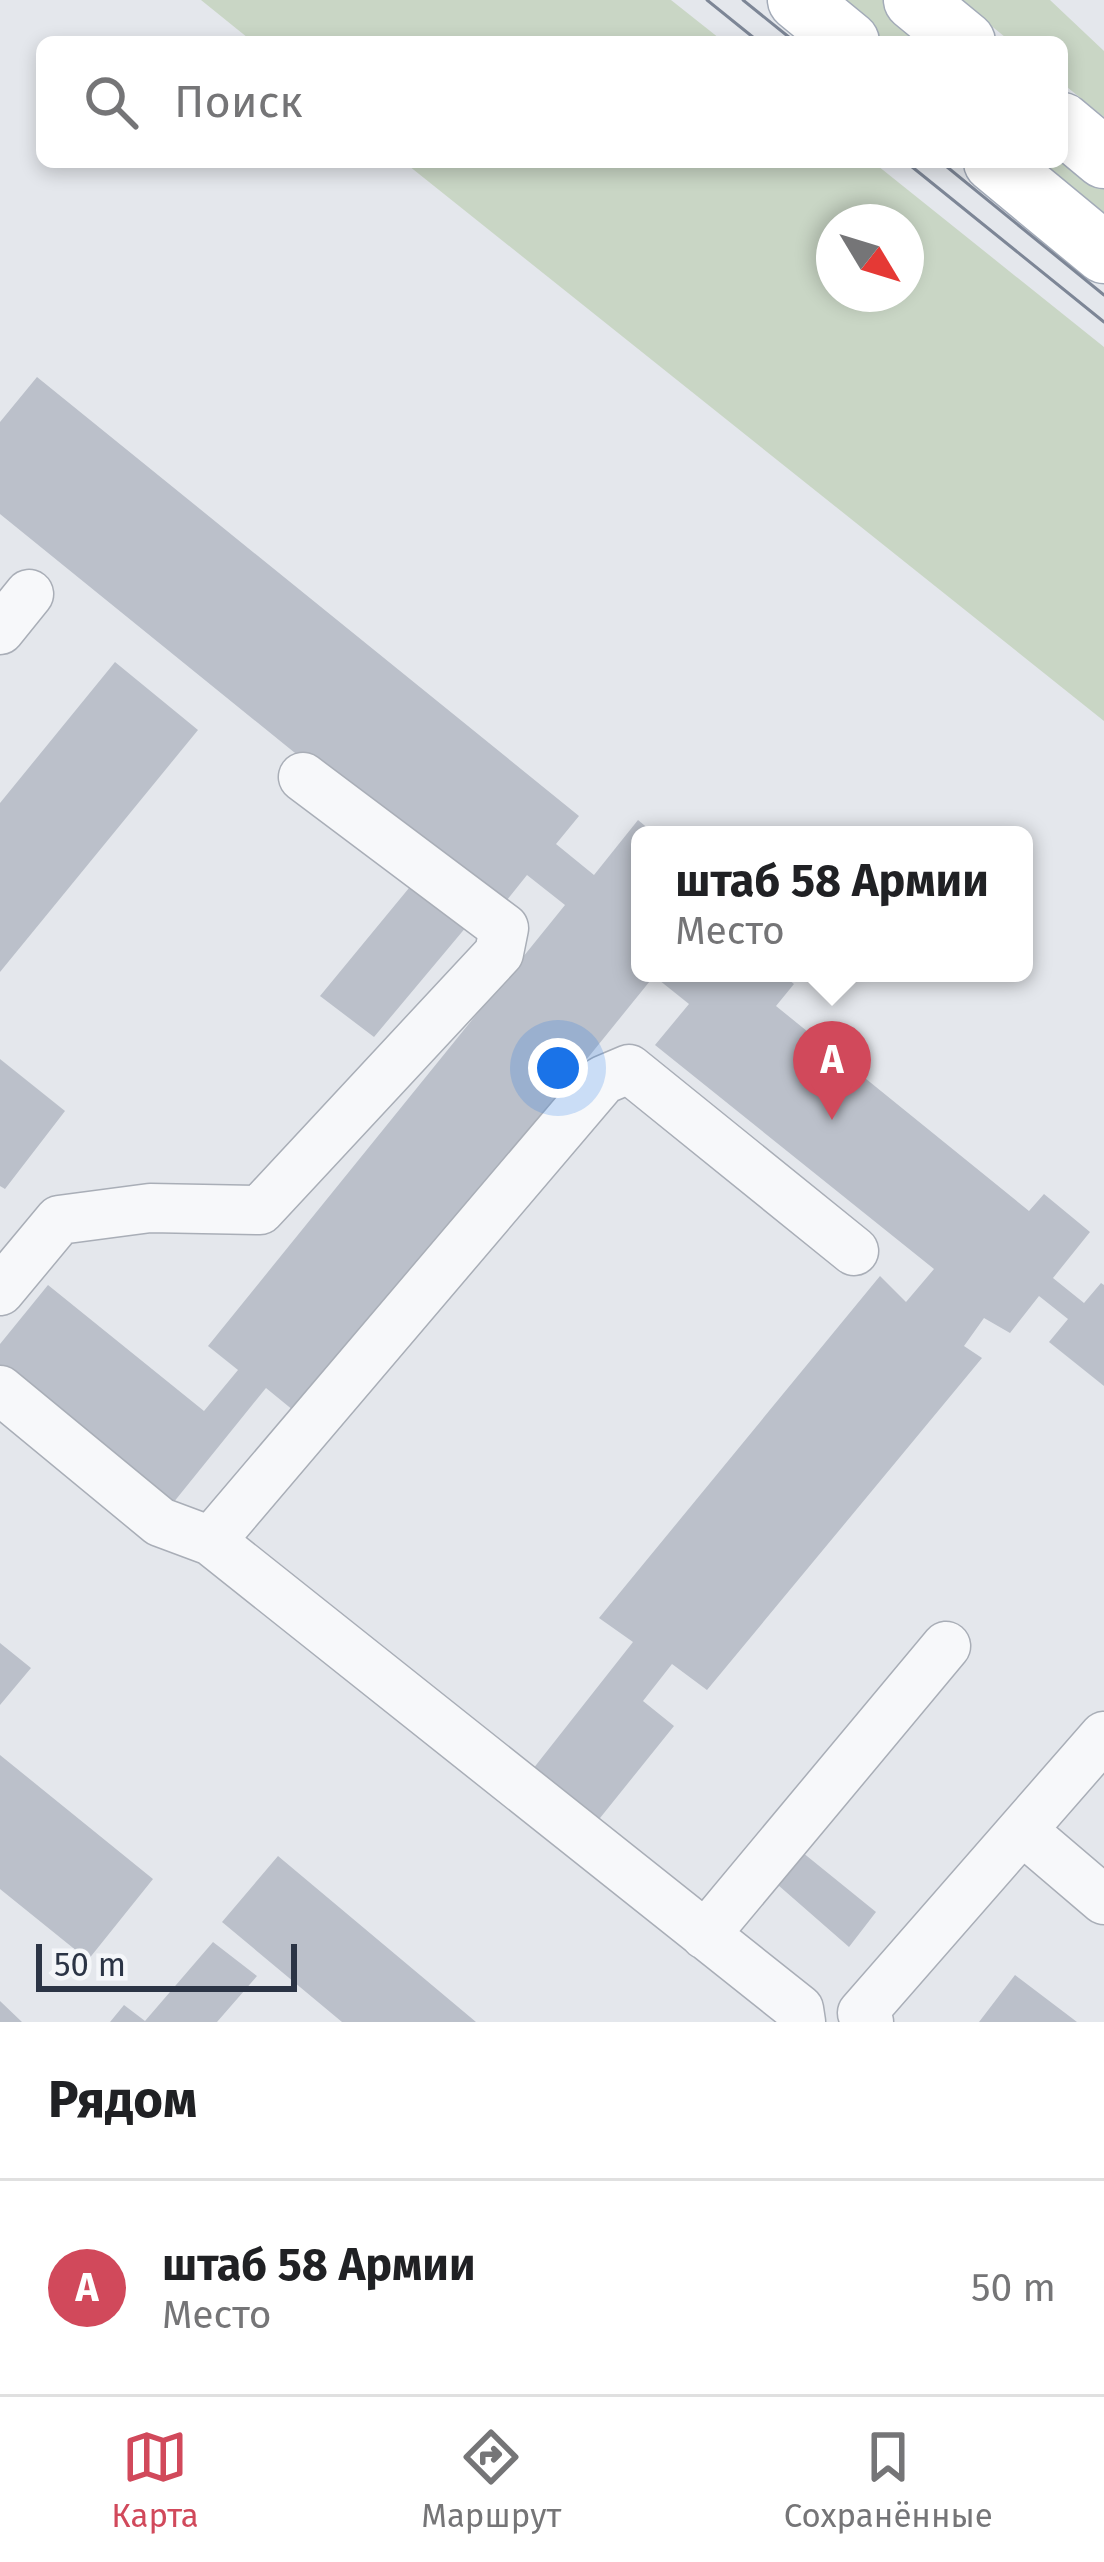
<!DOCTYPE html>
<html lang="ru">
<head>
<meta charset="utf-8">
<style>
	:root { --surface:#fff; --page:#f6f6f6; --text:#202124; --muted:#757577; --line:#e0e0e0; --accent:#d1495b }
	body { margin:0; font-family:"Fira Sans",sans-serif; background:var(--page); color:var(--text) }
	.compass { position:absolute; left:816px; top:204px; width:108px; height:108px; border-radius:50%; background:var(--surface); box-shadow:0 6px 18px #0003; rotate:128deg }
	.scale { position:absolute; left:36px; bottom:30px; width:261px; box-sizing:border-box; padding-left:12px; border:6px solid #2b3445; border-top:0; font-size:33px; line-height:42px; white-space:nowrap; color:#2b3445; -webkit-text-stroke:9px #f4f6f9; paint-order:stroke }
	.you { position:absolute; left:558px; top:1068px; width:42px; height:42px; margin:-30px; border:9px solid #fff; border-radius:50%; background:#1a73e8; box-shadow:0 0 0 18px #1a73e833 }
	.badge { display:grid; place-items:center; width:78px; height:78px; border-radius:50%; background:var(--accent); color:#fff; font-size:39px; font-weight:700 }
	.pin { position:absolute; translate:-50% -99px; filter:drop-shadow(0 3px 6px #0008) }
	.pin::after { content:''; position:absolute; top:63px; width:42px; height:36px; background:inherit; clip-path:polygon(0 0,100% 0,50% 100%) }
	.popup { position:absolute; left:631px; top:826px; width:402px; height:156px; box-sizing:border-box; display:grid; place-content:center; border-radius:18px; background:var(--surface); filter:drop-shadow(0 3px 9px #0005); font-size:39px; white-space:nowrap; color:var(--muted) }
	.popup b { font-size:45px; color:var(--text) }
	.popup::after { content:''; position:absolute; left:50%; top:100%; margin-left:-24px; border:24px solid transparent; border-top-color:var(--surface) }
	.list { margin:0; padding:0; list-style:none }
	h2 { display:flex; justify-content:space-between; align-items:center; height:156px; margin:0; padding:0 48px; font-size:51px }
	h2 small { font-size:39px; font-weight:400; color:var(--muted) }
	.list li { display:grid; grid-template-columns:78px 1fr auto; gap:36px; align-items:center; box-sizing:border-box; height:216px; padding:0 48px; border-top:3px solid var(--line) }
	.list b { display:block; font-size:45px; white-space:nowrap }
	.list p { margin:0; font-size:39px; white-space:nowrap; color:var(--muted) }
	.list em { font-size:39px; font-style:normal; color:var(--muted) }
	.icon { flex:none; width:66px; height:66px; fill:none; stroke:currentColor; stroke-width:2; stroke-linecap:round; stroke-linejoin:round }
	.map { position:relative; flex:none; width:1104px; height:2022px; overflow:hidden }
	.search { position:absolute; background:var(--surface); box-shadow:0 6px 18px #0003; left:36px; right:36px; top:36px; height:132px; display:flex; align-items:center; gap:30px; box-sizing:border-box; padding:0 42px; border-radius:18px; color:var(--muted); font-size:45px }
	.sheet { height:372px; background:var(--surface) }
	nav { display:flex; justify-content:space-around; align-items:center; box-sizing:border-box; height:168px; border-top:3px solid var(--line); background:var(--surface); font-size:33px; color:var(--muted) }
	nav a { display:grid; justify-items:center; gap:6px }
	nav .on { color:var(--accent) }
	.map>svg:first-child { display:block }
	.green { fill:#c9d6c5; fill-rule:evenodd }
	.building { fill:#bbc0ca }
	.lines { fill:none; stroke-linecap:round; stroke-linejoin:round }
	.minor-casing { stroke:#a9aeb7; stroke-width:51 }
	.major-casing { stroke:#a3abb8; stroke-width:63 }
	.minor { stroke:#f7f8fa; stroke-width:48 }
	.major { stroke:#fff; stroke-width:60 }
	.tram { stroke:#7d8696; stroke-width:3 }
</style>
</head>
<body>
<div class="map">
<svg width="1104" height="2022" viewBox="0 0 1104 2022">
	<rect width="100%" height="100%" fill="#e4e7ec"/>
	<path class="green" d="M201 0H671L724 42H253Z
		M827 0H887L937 42H878Z
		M960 0H1050L1104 51V117L1062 83V42H1011Z
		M404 162H873L1104 347V721ZM834 222H906V294H834Z
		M1023 162H1062L1104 184V229Z"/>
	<path class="building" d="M37 377 579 816 556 844 594 875 638 820 656 835H640V973H780L794 984 776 1006 1029 1211 1044 1194 1090 1232 1053 1278 1084 1303 1101 1283 1104 1285V1386L1049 1342 1068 1319 1039 1296 1010 1333 984 1318 964 1346 982 1358 707 1690 672 1664 643 1701 674 1726 592 1828 529 1774 633 1642 599 1618 880 1276 906 1302 934 1269 655 1045 689 1004 654 976 299 1415 266 1388 169 1508 0 1371V1344L48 1285 204 1411 238 1370 208 1346 565 905 527 875 495 915 0 514V422Z
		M115 662 198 730 0 972V803Z
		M423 871 477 914 374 1037 320 996Z
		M0 1059 65 1111 5 1189 0 1186Z
		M0 1643 31 1668 0 1705Z
		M0 1755 153 1879 88 1960 0 1889Z
		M797 1848 876 1912 849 1947 770 1878Z
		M278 1856 476 2022H342L222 1922Z
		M213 1942 257 1976 217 2022H110L124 2005 145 2021Z
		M1015 1975 1077 2022H979Z
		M0 2001 22 2022H0Z"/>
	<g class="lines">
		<defs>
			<path id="minor" d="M0 630 29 594
				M0 1291 59 1220 150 1208 260 1210 499 953 504 928 303 777
				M0 1390 160 1522 211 1541 799 2009 801 2022
				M211 1541 603 1080 629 1069 854 1251
				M1023 1831 1104 1900
				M705 1935 946 1646
				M869 2022 862 2013 1104 1736"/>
			<path id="major" d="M798 0 849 42
				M914 0 965 42
				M1062 123 1104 158
				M994 162 1104 253"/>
		</defs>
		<use href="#minor" class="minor-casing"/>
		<use href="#major" class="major-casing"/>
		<use href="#minor" class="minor"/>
		<use href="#major" class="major"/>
		<path class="tram" d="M707 0 759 42
			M743 0 795 42
			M906 162 1104 322
			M941 162 1104 295"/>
	</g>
</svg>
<svg class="compass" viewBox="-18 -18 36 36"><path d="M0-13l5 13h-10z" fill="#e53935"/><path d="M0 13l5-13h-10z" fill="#757577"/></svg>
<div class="scale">50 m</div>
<div class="you"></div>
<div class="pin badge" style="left:832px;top:1120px">A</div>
<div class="popup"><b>штаб 58 Армии</b>Место</div>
<div class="search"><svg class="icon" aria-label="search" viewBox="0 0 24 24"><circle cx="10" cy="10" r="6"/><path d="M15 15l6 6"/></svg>Поиск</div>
</div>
<section class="sheet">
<h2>Рядом<small></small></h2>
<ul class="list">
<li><span class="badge">A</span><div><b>штаб 58 Армии</b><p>Место</p></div><em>50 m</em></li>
</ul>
</section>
<nav>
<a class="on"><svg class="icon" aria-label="map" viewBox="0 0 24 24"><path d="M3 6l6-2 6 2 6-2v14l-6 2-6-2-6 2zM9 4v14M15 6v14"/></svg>Карта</a>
<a><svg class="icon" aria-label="directions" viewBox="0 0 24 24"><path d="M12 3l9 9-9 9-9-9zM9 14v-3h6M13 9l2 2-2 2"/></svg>Маршрут</a>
<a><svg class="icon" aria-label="saved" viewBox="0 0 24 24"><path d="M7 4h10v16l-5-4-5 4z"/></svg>Сохранённые</a>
</nav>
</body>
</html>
